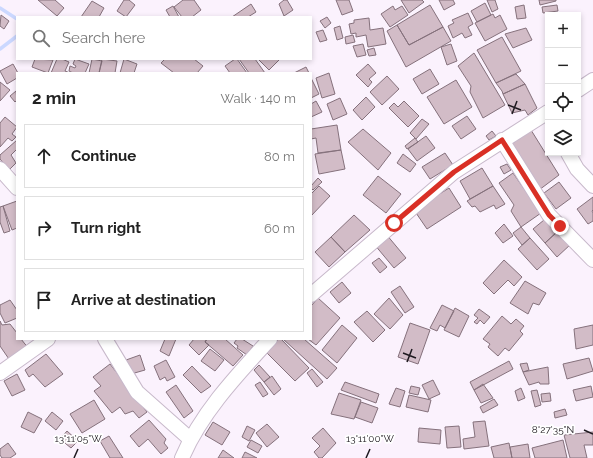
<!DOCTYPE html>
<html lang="en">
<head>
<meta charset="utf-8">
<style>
	:root { --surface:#fff; --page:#f2f2f2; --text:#222; --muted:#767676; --line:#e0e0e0 }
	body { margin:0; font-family:Raleway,sans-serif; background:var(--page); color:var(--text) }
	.controls { position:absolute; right:12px; top:12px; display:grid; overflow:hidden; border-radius:0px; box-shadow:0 2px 6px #0003 }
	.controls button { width:36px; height:36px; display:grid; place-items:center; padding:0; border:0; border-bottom:1px solid var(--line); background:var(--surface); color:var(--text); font:20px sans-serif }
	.stop { position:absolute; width:12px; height:12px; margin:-9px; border:3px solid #d93025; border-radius:50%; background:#fff }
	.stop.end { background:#d93025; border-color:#fff; box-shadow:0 1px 4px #0008 }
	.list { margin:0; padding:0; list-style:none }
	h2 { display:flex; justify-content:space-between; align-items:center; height:52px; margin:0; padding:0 16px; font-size:17px }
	h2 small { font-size:13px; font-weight:400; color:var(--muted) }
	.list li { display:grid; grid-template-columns:26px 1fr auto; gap:12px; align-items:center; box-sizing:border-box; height:64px; margin:0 8px 8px; padding:0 8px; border:1px solid var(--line); border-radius:0px }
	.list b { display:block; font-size:15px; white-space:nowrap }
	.list em { font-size:13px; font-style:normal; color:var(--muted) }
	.icon { flex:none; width:22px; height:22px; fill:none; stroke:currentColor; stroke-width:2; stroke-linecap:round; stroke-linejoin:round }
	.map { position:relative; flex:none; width:593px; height:458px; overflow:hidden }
	.search { position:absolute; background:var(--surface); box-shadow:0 2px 6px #0003; left:16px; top:16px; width:296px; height:44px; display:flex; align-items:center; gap:10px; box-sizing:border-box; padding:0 14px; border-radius:0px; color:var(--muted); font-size:15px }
	.panel { position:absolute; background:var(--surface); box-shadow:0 2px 6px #0003; left:16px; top:72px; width:296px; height:268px; border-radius:0px }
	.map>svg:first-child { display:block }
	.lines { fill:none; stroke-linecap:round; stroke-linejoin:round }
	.stream { stroke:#cbd8ff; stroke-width:3.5 }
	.building { fill:#d2bcc7; stroke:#85717c }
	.street-casing { stroke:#c8b9cb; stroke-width:16 }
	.street { stroke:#fff; stroke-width:14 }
	.route { stroke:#d93025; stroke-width:5 }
	.ticks { fill:none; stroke:#1e191f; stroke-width:1.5 }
	.ticks-label { font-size:10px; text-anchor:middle; fill:#1e191f; stroke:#fff; stroke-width:3.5; stroke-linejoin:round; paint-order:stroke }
</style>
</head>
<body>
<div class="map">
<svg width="593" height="458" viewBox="0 0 593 458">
	<rect width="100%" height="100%" fill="#fbf2fd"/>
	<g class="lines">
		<path class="stream" d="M0 8 17 19
			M0 49 17 36"/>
	</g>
	<path class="building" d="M38 0H55L64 8 57 16Z
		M124 0H129L135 5 126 17 117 11Z
		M183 0H194L201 10 192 17H182L174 7Z
		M284 0H287L293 10 284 16 279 4Z
		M336 0H349L353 11 342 15Z
		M401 0H422L424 2 409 13Z
		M439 0H453L455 4 444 10Z
		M487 0H495L498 9 492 12Z
		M539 0H556V1L540 5Z
		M92 1 104 8 99 17H81Z
		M485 3 491 15 477 22 471 11Z
		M251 4 256 12 248 17H232Z
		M430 5 443 27 409 45 397 25Z
		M524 5 526 18 517 19 515 7Z
		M557 5 558 11 543 13 542 7Z
		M173 6 179 17H170L166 10Z
		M393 6 395 10 402 6 408 15 390 27 381 14Z
		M468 13 473 24 468 27 472 35 465 38 462 33 453 38 448 26 454 23 452 20Z
		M493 14 495 18 500 15 507 29 485 41 475 23Z
		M1 15 9 21 4 29 0 26Z
		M327 17 331 23 325 28 320 21Z
		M369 18 370 30 383 28 386 44 368 47 366 35 356 37V33L351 34 349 24 354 23V20Z
		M397 25 409 45 443 27 451 41 406 67 387 31Z
		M340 26 343 38 337 40 334 28Z
		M526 28 532 40 513 48 505 34Z
		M323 30 327 40 320 42 316 32Z
		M353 35 355 42 346 44 345 37Z
		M502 37 521 71 496 83 477 50Z
		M363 44 366 55 357 57 353 46Z
		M451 44 457 61 447 65 441 47Z
		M374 48 376 55 369 56 367 50Z
		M474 53 505 105 483 118 470 92 471 86 458 66Z
		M35 59 53 60 48 73 32 67Z
		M57 59H62L69 62 65 71 70 73H51Z
		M75 59 89 64 85 73H73L69 71 70 66 75 68 76 66 73 64Z
		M92 59 102 61 99 73H89Z
		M102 59 117 61 115 73H99Z
		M124 59 137 64 134 73H120Z
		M165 59H194L203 66 197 73H174L161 63Z
		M235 59H237L247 73H230L225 66Z
		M239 59H255L265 73H249Z
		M258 59H280L269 70Z
		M13 64 18 73 17 78 7 84 0 71Z
		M368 64 376 73 369 79 372 82 368 87 356 75Z
		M306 67 309 73H294Z
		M430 69 439 84 422 94 413 79Z
		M329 73 335 94 322 98 316 78Z
		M516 74 525 84 503 94 502 91 496 83Z
		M387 76 399 89 382 105 370 92Z
		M311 78 319 94 311 98Z
		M456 80 472 107 444 124 427 97Z
		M0 82 10 90 0 101Z
		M525 84 537 108 528 115 525 110 512 113 503 94Z
		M16 91 17 100 15 102 10 96Z
		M366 97 375 107 362 120 353 110Z
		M340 98 347 114 333 120 327 104Z
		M316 101 322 112 311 117V104Z
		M404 101 419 116 408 127 389 108 394 103 398 107Z
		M467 116 476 129 461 139 452 126Z
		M5 117 17 127 12 134 16 137 12 141 8 138 0 147V123Z
		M422 119 429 124 416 139 410 133Z
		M337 125 341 150 318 153 316 138 311 139V129Z
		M363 129 391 153 378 170 348 142Z
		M531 130 559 175 539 190 510 145Z
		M492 131 496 136 489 140 486 136Z
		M426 136 435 148 417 161 408 149Z
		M415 138 418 142 407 149 405 146Z
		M17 140V149L11 155 16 163 9 170 0 159V155Z
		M341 150 345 169 319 174 315 154Z
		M445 153 453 165 430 179 422 167Z
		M403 154 416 164 410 172 397 163Z
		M507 164 511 170 504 174 500 167Z
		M482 168 493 186 470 199 460 181Z
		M513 173 541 213 521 227 511 211 514 205 499 183Z
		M378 176 401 194 386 213 363 195Z
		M318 178 322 182 313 190 311 188V186Z
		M559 182 571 198 556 209 544 193Z
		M319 186 330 196 311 216V194Z
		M493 186 505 204 496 209 494 205 480 212 475 206 472 207 467 201Z
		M449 188 461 207 427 229 414 210Z
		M593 197V210L592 211 593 213V221L588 224 577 209Z
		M17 201V228L12 230 3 206Z
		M3 206 10 231 4 233 0 222V207Z
		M354 215 370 230 345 252 331 237Z
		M544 220 558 231 545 243 533 229Z
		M504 224 513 236 503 243 495 233Z
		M521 227 530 238 522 245 513 233Z
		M558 231 571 244 557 257 545 243Z
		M386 234 406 258 394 268 374 244Z
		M331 237 345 252 329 267 315 252Z
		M530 238 549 259 537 270 518 249Z
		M379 258 387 267 380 273 372 263Z
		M504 260 522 277 514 286 508 280 494 294 483 283Z
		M525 281 546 293 539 305 533 303 528 314 510 303Z
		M342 282 351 293 339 303 330 292Z
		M400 286 414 307 405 313 391 292Z
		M318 298 340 318 316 345 308 339H311V306Z
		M389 298 403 315 390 329 374 314Z
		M10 300 17 310V318L5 323 0 313V305Z
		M442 305 454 311 445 328 440 325 437 331 430 328Z
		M455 308 469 316 459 337 444 330Z
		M479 309 490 317 484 324 480 320 477 324 474 322 478 318 474 315Z
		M367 311 385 330 373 342 354 322Z
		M502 316 511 324 516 319 524 326 520 331 523 334 509 351 505 348 498 356 488 347 490 344 483 339Z
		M0 321 2 325 10 324 17 333V339H21L29 349 11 362 0 346Z
		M410 323 430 330 418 364 398 357Z
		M342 325 357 338 337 363 322 350Z
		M593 325V345L576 349 574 329Z
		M165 339H176L169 356 160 351Z
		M194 339H207L205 342 209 345 199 355 189 345Z
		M207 339H225L243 355 233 366 205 342Z
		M237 339H242L253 346 247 355 237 348 238 346 234 343Z
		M279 339H281L309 368 295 381 266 352Z
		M283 339H304L337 368 327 379Z
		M210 349 224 360 215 371 201 361Z
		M46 354 63 374 45 387 33 374 29 377 25 370Z
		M140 355 145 370 131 374 126 360Z
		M589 358 593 371 567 379 563 364Z
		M166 360 175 377 167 381 165 377 160 380 154 366Z
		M509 361 513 369 474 390 470 382Z
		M527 363 529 370 523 372 520 364Z
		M110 364 147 412 139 418 133 411 125 414 120 407 112 413 94 391 101 386 93 377Z
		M259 365 270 377 264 382 254 370Z
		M192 366 211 386 201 393 183 375Z
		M548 367 549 384H540L539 382 529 385 523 372Z
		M312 369 323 382 317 387 307 373Z
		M17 374 25 390 12 396 4 381Z
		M272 376 281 389 274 395 264 382Z
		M433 380 440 394 429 399 422 385Z
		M260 382 268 394 263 397 255 385Z
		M345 382 379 394 376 403 341 390Z
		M483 384 493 398 481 403 474 390Z
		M176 385 193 411 184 418 166 392Z
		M411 386 420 388 418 395 409 393Z
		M591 386 593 397 576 401 573 390Z
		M396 388 405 391 400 407 389 404Z
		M521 388 525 398 518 401 515 391Z
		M537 390 541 405 535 407 531 391Z
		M339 393 361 400 354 419 331 414Z
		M550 393 551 401 542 402 541 394Z
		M409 395 431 400 428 412 406 407Z
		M494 399 498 405 483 413 480 407Z
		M94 400 105 419 82 433 70 414Z
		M361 402 378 408 372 423 355 417Z
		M565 409 567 415 555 418 554 412Z
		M28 412 42 419 34 433 21 427Z
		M52 412 63 421 56 430 45 421Z
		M149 420 166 439 164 443 168 448 161 454 148 439 139 447 130 436Z
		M485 421 489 446 464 449 463 439 475 437 473 422Z
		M213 422 230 432 222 445 205 435Z
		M267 424 279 437 267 447 256 433Z
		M247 426 255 430 249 441 242 437Z
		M459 426 461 447 447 448 445 427Z
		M323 428 336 443 322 458H319L314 452 320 446 312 438Z
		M419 428 441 430 440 444 418 442Z
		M67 431 78 441 71 448 60 439Z
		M593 432V445H584L587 458H570L564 435Z
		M109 436 123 458H110L100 441Z
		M251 440 262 446 258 453 247 447Z
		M563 440 567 458H535L532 448Z
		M8 443 16 454 10 458H2L0 455V449Z
		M509 443 512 458H494L491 447Z
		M528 444 530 458H512L510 447Z
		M223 450 234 458H218Z
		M245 452 257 458H242Z"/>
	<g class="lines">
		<defs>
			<path id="street" d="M578 90 593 80
				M502 140 549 215 593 260
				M568 153 577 169 593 186
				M0 169 17 188
				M311 295 454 172 548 112
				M105 339 137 392 190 439
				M0 373 48 339
				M182 458C201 413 237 375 270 339"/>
		</defs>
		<use href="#street" class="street-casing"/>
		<use href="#street" class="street"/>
	</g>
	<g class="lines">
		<path class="route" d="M394 223 454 172 502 140 549 215 560 226"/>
	</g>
	<path class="ticks" d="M508 105 521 110M512 114 517 101M403 353 416 358M407 362 412 349M584 430 593 434M74 458 78 449M366 458 370 449"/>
	<g class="ticks-label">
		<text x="553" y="433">8°27'35"N</text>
		<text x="78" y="442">13°11'05"W</text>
		<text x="370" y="442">13°11'00"W</text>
	</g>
</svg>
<div class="controls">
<button>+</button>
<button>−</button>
<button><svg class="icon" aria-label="locate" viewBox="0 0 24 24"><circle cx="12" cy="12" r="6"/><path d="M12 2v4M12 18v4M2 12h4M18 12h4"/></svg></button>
<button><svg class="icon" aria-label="layers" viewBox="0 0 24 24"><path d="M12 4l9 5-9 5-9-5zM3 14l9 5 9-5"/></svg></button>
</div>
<div class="stop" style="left:394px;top:223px"></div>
<div class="stop end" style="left:560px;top:226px"></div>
<div class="search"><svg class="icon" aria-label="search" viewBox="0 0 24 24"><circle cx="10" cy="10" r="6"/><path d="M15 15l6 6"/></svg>Search here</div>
<section class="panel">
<h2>2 min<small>Walk · 140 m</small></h2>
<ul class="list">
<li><svg class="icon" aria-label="ahead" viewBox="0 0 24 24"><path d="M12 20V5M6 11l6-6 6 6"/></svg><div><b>Continue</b></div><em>80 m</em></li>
<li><svg class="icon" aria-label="right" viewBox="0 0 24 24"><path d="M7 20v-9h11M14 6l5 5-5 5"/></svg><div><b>Turn right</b></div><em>60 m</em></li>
<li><svg class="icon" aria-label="arrive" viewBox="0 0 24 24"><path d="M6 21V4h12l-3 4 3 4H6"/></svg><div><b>Arrive at destination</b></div></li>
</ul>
</section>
</div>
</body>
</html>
